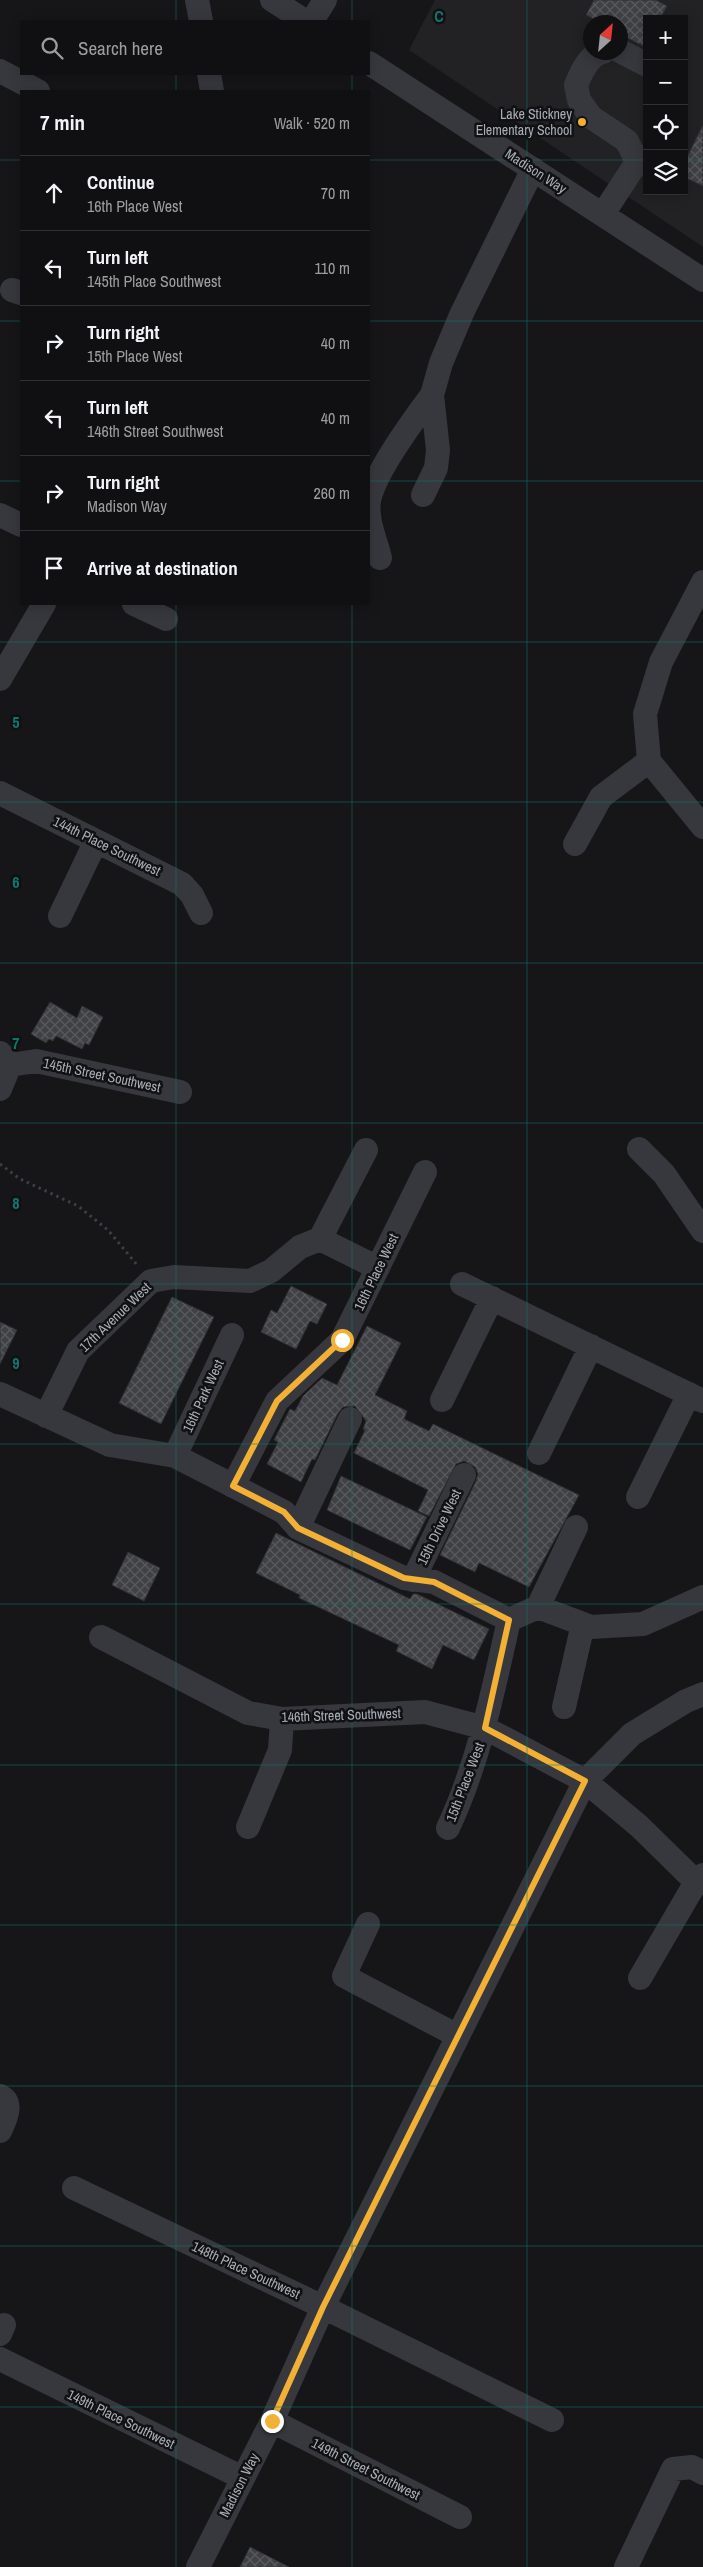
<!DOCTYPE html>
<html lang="en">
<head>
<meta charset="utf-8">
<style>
	:root { --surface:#101012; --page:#19191b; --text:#f1f3f6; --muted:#9c9d9f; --line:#303032 }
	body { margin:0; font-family:"Archivo Narrow",sans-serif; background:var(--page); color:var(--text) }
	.controls { position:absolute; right:15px; top:15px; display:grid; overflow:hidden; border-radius:0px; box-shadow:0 2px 12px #0003 }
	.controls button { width:45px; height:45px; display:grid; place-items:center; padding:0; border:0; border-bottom:1px solid var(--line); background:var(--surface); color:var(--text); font:25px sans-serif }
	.compass { position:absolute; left:583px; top:15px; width:45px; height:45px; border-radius:50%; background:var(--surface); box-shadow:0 2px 12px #0003; rotate:27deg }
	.stop { position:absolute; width:15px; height:15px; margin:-11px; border:4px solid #f2b134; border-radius:50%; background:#fff }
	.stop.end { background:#f2b134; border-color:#fff; box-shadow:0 1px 5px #0008 }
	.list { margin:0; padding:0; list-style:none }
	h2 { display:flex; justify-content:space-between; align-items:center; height:65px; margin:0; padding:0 20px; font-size:21px }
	h2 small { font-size:16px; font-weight:400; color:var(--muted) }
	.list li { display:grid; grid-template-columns:32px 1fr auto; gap:15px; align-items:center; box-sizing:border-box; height:75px; padding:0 20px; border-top:1px solid var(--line) }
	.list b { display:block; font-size:19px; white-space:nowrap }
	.list p { margin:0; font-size:16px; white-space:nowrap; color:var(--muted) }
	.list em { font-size:16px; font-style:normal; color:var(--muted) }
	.icon { flex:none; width:28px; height:28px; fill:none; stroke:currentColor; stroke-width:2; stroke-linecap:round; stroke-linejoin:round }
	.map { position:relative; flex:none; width:703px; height:2567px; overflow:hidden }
	.search { position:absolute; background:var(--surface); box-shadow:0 2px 12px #0003; left:20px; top:20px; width:350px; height:55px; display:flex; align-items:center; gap:12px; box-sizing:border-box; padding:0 18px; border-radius:0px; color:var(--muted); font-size:19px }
	.panel { position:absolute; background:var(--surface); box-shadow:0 2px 12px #0003; left:20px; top:90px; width:350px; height:515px; border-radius:0px }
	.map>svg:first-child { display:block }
	.built { fill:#222225; fill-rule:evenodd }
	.building { fill:url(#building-cross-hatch); stroke:#303034 }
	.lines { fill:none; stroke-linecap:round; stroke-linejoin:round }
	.path { stroke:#3d3f44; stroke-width:3; stroke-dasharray:2.5 4; stroke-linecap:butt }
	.minor { stroke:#37383d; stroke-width:24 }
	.route { stroke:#f2b134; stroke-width:6 }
	.grid { fill:none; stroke:#0f766e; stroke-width:1; stroke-opacity:0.55 }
	.poi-dot { fill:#f2b134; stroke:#111113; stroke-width:2 }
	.labels { text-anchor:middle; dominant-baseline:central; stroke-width:5; stroke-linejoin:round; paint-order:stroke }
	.poi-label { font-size:14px; fill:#a8adb8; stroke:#111113; text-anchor:end }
	.street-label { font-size:14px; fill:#a8adb8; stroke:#111113 }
	.grid-label { font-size:16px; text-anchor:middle; font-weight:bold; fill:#0f766e; stroke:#111113; stroke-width:5; stroke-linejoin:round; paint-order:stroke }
</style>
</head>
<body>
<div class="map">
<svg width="703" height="2567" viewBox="0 0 703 2567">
	<defs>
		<pattern id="building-cross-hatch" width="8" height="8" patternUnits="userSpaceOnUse" patternTransform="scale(1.25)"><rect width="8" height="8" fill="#404145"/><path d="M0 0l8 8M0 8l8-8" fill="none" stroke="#595a5e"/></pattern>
	</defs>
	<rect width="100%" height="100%" fill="#161618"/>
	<path class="built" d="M435 0H703V247L409 50ZM647 19H684V191H647ZM590 22H620V52H590Z"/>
	<path class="building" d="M594 0H656L667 6 660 19H647V48L620 34V22H600L586 15Z
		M703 125V186L684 177V163Z
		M50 1002 77 1018 82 1006 103 1017 89 1045 85 1043 82 1049 56 1036 53 1041 49 1039 46 1043 31 1034Z
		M291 1286 327 1304 317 1324 310 1321 296 1349 261 1332 271 1310 277 1313Z
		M172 1297 214 1317 161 1424 119 1403Z
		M0 1322 17 1330 0 1364Z
		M367 1326 401 1343 375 1395 407 1411 404 1419 429 1431 433 1424 579 1495 529 1587 479 1563 475 1572 440 1555 476 1481 478 1474 475 1467 464 1461 456 1464 429 1516 418 1511 428 1490 354 1453 365 1430 363 1429 366 1421 355 1406 343 1407 338 1413 315 1460 312 1459 301 1482 267 1464 278 1442 274 1440 290 1409 295 1411 303 1396 322 1378 337 1385Z
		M341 1476 427 1517 410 1550 327 1510Z
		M276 1533 410 1599 413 1594H417L489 1629 474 1660 443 1645 432 1669 396 1651 399 1645 299 1598 300 1595 256 1573Z
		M128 1552 160 1568 144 1601 112 1585Z
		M250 2547 289 2567H240Z"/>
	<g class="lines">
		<path class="path" d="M0 1164 20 1179 78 1206 108 1230 138 1266"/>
		<path class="minor" d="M197 0 201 21
			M272 0 305 21
			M312 21 325 0
			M620 51 647 65
			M603 52C589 54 581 73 576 85L579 100 591 117 627 141 637 162
			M369 63 703 280
			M0 71 38 91
			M209 74 212 91
			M603 214 637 162 647 156
			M12 290 21 293
			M423 495 436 468 438 450 432 395 441 363 462 313 533 169
			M0 515 21 525
			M380 558C376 541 366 519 369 501 374 473 414 419 432 395
			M134 604 166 619
			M0 679 44 604
			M649 761 645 714 661 662 703 582
			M649 761 703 827
			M0 793 182 884 192 895 201 913
			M575 844 601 797 649 761
			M60 916 96 841
			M0 1053 10 1065 36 1061 180 1092
			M0 1089 10 1065
			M639 1149 664 1174 703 1231
			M320 1239 378 1268
			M462 1284 703 1401
			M0 1394 110 1445 175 1456 284 1512 298 1528 404 1578 434 1582 509 1620 538 1607 591 1627 643 1624 703 1597
			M442 1400 492 1298
			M46 1416 78 1351 151 1281 174 1277 250 1281 271 1271 300 1247 320 1239 366 1150
			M539 1453 591 1346
			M175 1456 232 1335
			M233 1486 277 1401 342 1340 425 1172
			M638 1497 689 1394
			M298 1528 350 1419
			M413 1580 464 1475
			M538 1607 576 1527
			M101 1637 248 1713 282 1719 425 1712 485 1728 585 1781 639 1826 696 1882 703 1875
			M564 1707 583 1624
			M248 1827 280 1750 282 1719
			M448 1828C479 1762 493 1691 509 1620
			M368 1924 344 1976 458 2036
			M640 1978 696 1882
			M0 2096C14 2103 5 2120 0 2131
			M74 2188 323 2307 552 2420
			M0 2334 4 2325
			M0 2359 243 2478
			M272 2421 460 2517
			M198 2567 272 2421 323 2307 585 1781 632 1734 686 1701 703 1694
			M626 2567 673 2469 692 2467 703 2473"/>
	</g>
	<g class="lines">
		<path class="route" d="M272 2421 323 2307 585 1781 485 1728 509 1620 434 1582 404 1578 298 1528 284 1512 233 1486 277 1401 342 1340"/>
	</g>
	<path class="grid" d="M176 0V21M352 0V21M527 0V2567M176 74V91M352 74V91M0 160H21M369 160H647M684 160H703M0 321H21M369 321H703M0 481H21M369 481H703M176 604V2567M352 604V2567M0 642H703M0 802H703M0 963H703M0 1123H703M0 1284H703M0 1444H703M0 1604H703M0 1765H703M0 1925H703M0 2086H703M0 2246H703M0 2407H703"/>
	<circle class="poi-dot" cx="582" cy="122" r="5"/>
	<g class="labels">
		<g class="poi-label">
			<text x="572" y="114">Lake Stickney<tspan x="572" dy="16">Elementary School</tspan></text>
		</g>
		<g class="street-label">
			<text transform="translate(536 171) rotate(33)">Madison Way</text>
			<text transform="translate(107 846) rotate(26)">144th Place Southwest</text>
			<text transform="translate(102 1075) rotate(12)">145th Street Southwest</text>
			<text transform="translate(376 1272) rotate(-64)">16th Place West</text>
			<text transform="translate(115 1317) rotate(-44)">17th Avenue West</text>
			<text transform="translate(203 1396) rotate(-65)">16th Park West</text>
			<text transform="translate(439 1527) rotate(-64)">15th Drive West</text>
			<text transform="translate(341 1715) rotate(-2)">146th Street Southwest</text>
			<text transform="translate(465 1782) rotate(-69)">15th Place West</text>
			<text transform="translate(246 2270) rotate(25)">148th Place Southwest</text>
			<text transform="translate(121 2419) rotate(26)">149th Place Southwest</text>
			<text transform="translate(366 2469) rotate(27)">149th Street Southwest</text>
			<text transform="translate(239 2485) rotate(-63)">Madison Way</text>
		</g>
	</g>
	<g class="grid-label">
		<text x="439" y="22">C</text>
		<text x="16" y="728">5</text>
		<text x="16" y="888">6</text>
		<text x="16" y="1049">7</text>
		<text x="16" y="1209">8</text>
		<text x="16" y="1369">9</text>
	</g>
</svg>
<div class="controls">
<button>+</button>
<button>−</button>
<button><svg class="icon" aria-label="locate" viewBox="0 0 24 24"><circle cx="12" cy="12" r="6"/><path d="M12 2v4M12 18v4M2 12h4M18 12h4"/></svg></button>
<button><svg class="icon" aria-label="layers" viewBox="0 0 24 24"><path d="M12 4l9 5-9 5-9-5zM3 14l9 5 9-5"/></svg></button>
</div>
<svg class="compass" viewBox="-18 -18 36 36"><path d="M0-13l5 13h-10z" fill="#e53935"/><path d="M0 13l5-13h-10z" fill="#9c9d9f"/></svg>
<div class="stop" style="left:342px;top:1340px"></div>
<div class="stop end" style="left:272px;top:2421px"></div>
<div class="search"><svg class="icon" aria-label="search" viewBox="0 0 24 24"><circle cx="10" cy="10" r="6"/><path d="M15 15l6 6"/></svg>Search here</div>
<section class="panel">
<h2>7 min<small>Walk · 520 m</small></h2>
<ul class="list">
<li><svg class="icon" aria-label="ahead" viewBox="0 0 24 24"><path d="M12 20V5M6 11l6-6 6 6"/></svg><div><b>Continue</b><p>16th Place West</p></div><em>70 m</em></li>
<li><svg class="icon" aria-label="left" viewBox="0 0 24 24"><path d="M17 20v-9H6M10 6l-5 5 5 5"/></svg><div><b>Turn left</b><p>145th Place Southwest</p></div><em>110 m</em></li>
<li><svg class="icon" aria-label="right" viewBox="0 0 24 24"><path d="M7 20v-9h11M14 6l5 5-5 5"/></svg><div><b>Turn right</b><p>15th Place West</p></div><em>40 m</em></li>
<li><svg class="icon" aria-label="left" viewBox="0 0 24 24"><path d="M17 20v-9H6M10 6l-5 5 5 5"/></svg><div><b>Turn left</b><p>146th Street Southwest</p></div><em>40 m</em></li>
<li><svg class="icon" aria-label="right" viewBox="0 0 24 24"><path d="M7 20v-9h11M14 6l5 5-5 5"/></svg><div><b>Turn right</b><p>Madison Way</p></div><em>260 m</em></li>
<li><svg class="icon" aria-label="arrive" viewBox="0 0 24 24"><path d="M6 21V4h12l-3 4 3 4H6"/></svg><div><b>Arrive at destination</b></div></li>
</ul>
</section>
</div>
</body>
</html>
